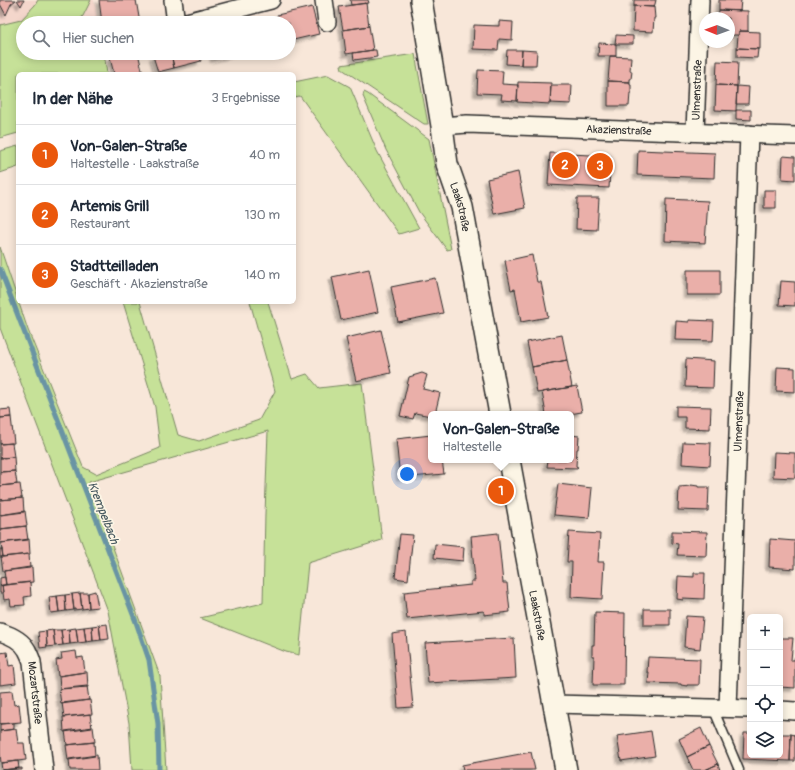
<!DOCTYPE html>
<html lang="de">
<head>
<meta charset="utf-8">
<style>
	:root { --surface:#fff; --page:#f2f2f3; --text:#1f2937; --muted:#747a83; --line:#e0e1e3; --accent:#ea580c }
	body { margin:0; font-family:Pangolin,sans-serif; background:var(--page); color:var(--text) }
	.controls { position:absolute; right:12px; bottom:12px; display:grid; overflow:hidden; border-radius:6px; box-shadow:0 2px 10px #0003 }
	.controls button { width:36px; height:36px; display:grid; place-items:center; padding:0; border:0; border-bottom:1px solid var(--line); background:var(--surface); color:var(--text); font:20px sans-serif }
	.compass { position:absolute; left:699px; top:12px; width:36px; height:36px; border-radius:50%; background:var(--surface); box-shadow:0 2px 10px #0003; rotate:271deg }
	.you { position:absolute; left:407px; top:474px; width:14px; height:14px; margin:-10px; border:3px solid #fff; border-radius:50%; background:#1a73e8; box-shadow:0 0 0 6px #1a73e833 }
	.badge { display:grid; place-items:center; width:26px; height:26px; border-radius:50%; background:var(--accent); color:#fff; font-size:13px; font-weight:700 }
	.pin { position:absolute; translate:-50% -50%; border:2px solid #fff; box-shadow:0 1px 4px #0006 }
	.popup { position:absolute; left:428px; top:411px; width:146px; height:52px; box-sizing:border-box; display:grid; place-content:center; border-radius:6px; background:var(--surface); filter:drop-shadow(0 1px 3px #0005); font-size:13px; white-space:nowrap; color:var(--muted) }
	.popup b { font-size:15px; color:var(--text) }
	.popup::after { content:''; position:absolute; left:50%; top:100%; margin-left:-8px; border:8px solid transparent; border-top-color:var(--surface) }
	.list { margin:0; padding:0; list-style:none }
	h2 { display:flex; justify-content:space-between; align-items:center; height:52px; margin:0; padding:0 16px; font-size:17px }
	h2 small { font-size:13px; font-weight:400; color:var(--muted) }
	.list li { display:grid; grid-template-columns:26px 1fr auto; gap:12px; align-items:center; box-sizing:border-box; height:60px; padding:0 16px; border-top:1px solid var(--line) }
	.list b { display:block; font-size:15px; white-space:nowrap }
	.list p { margin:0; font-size:13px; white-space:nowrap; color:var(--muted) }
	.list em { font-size:13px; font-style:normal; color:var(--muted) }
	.icon { flex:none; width:22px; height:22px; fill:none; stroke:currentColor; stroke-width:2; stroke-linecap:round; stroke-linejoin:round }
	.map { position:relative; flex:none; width:795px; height:770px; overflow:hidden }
	.search { position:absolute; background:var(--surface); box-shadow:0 2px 10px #0003; left:16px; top:16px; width:280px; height:44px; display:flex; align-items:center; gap:10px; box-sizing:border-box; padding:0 14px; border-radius:22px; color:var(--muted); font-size:15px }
	.panel { position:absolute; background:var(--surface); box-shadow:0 2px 10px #0003; left:16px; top:72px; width:280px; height:232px; border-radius:6px }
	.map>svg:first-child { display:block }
	.built { fill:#f4d6cb }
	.green { fill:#c6e198; stroke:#788662 }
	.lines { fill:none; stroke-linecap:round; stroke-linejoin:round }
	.stream { stroke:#6994a4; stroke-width:5 }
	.building { fill:#eaafa9; stroke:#2b2b2b; filter:url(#shadow) }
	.service-casing { stroke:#2b2b2b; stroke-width:11 }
	.minor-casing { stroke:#2b2b2b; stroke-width:20 }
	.tertiary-casing { stroke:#2b2b2b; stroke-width:24 }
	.service { stroke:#fcf5e5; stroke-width:8 }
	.minor { stroke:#fcf5e5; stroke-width:17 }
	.tertiary { stroke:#fcf5e5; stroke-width:21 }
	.labels { text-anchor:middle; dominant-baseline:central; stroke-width:3.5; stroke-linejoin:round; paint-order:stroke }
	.street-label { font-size:11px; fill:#2b2b2b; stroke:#fcf5e5 }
	.water-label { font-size:12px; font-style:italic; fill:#45575e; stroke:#fcf5e5 }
</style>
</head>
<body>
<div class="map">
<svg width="795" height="770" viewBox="0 0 795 770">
	<defs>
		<filter id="shadow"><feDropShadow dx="-3.5" dy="3.5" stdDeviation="1" flood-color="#0004"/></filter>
	</defs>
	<rect width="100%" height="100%" fill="#f8e7d9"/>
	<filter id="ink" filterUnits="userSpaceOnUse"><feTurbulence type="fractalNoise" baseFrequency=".025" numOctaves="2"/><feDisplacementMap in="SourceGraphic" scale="8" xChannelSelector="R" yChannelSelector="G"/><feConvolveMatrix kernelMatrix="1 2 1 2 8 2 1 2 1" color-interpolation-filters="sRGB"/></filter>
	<g filter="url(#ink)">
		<path class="built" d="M0 0H94L98 23H23L0 46Z"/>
		<path class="green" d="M38 0H91L83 16 78 21V23H23V53H104L107 74H18V133L0 138V25L21 20 35 5Z
			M415 54 428 124H424L342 69 341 65Z
			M328 75 350 87 377 151 419 228 399 234 300 96 294 97V82Z
			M364 92 368 94 429 139 451 249 447 250 419 212 386 150 363 96Z
			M18 146V167L0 173V151Z
			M0 247 28 330 83 467 96 474 160 448 155 407 123 302H140L178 435 199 441 259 420 275 391 250 302H268L292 379 307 374 319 388 362 383 382 540 308 563 299 655 286 652 200 618 263 603 265 514 268 431 89 482 160 676 166 770H132L129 723 108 611 0 328Z"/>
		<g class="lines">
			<path class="stream" d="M0 269 136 622 149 660 158 724 159 770"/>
		</g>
		<path class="building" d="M0 0H16L11 4 6 15 0 4Z
			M17 0H24L21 6Z
			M99 0H136L140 23H102Z
			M350 0H368L369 3 351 5Z
			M634 0H656L655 4 654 7 634 6Z
			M719 0H741L740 11 719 10Z
			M366 3 369 26 343 30 339 7Z
			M634 6 654 7 655 18H654L653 32 633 31Z
			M312 7 319 34 289 41V23H279L277 15Z
			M719 10 748 11V31H739V35H729V18H718Z
			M499 21 513 22 512 40 499 39 498 50 473 49 474 25 499 26Z
			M369 26 373 50 346 54 343 30Z
			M739 31 760 32V49L737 48 738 35H739Z
			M616 35 633 36V44H615Z
			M599 43 616 44V56H598Z
			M737 48 758 49 757 58 737 57Z
			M373 50H376L377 57 354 60 353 53Z
			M507 50H522L521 65 506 64Z
			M522 50 537 51 536 65H521Z
			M129 53H138L143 74H114L110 58Z
			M165 53H171L174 68 158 72 153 56Z
			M171 53H199L201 61 174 68Z
			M213 53H227L228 56 214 59Z
			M227 53H239L228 56Z
			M610 56 631 57 630 71H632L631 79H630V82L608 81Z
			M717 61 738 62 737 86 716 85Z
			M478 70 503 71 502 84 518 85 517 101 501 100 502 94 477 93Z
			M608 81 630 82V85H631V93H630L629 106H608Z
			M518 82 551 83 550 104 517 102Z
			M551 85H572L571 104 550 103Z
			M716 85 737 86 736 111 715 110Z
			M737 86 749 87 748 104H736Z
			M736 110H751V120L736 119Z
			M638 150 715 153 714 178 637 175Z
			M550 153 611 156 609 188 548 185Z
			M783 156 795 157V180L782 179Z
			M518 172 525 208 494 214 487 179Z
			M764 190H776V208H764Z
			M577 198H599L597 230 576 229Z
			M666 199 708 201 705 243 665 241Z
			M532 255 537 282H541L548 317 521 322 515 289 511 290 505 261Z
			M369 269 378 312 341 320 332 277Z
			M687 270H720V295H687Z
			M435 278 443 313 398 322 391 287Z
			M781 281 795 282V306L779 305Z
			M689 320 714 321 713 341 675 340 676 321 689 322Z
			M381 330 391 373 356 381 346 338Z
			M562 335 567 360 532 367 527 342Z
			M686 359 714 361 713 388 685 387Z
			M567 360 572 387 537 393 532 367Z
			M777 367 795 368V392L776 391Z
			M422 373 427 375 423 389 440 393 435 414H431V416L415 413 413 419 400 416 409 377Z
			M577 386 582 412 569 414H546L542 392Z
			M676 406 711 407 710 429 685 428V417H676Z
			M10 409 11 417 0 418V410Z
			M11 417 14 443 0 444V418Z
			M431 435V460H442L444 474 400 478 396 439Z
			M571 435 579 436 578 449H577L576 466 578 467 577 468 547 467 548 460H571Z
			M683 442 711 443 710 466 682 464Z
			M12 443 14 457 0 458V444Z
			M774 452 795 453V478L773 477Z
			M14 457 15 471 0 472V458Z
			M15 471 17 484 0 486V472Z
			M20 484 22 498 0 500V486Z
			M558 484 592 488 589 518 554 515Z
			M691 485 698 486V487H709L708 511 678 510 679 487 691 486Z
			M23 498 24 512 0 515V500Z
			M25 511 27 526 0 529V515Z
			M26 526 28 540 0 543V529Z
			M672 531 707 532 706 556 677 555 678 544 672 543Z
			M569 532 600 534 598 562H604L602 599 571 597 572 562H567Z
			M498 533 503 583H507L510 612 484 615V611L407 619 404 592 471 585V581H475L471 536Z
			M400 534 413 535 408 580 395 578Z
			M29 539 30 554 3 557 1 543Z
			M770 539 795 541V569L769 567Z
			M435 544 464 547 463 561 434 558Z
			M0 549H2L3 557H0Z
			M29 554 30 568 3 571 1 557Z
			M30 567H32L33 582 6 585 4 571Z
			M694 573H705L704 599 683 598V600L677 599 678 576 694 577Z
			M5 577 6 585 0 586V578Z
			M30 582 31 596 24 597 25 605 11 606 10 599 4 600 2 585Z
			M2 585 3 593H0V586Z
			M95 591 98 607 89 608 88 593Z
			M80 593 82 609 74 610 72 594Z
			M80 593H88L89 608 82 609Z
			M72 594 74 610 66 611 65 595Z
			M65 595 66 611 59 612 57 596Z
			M57 596 59 612 51 613 49 597Z
			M644 609H670V625H644Z
			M595 612 625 613 624 685H593L594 656H592V645H594Z
			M686 616 703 617 700 649 684 647Z
			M107 624 109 639 101 640 99 625Z
			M99 625 101 640 93 641 92 626Z
			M92 626 93 641 86 642 84 627Z
			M84 627 86 642 78 643 76 628Z
			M76 628 78 643 70 644 69 629Z
			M69 629 70 644 63 645 61 630Z
			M53 630H61L63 645 55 646Z
			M53 630 55 646 47 647 46 631Z
			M46 631 47 647 40 648 38 632Z
			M406 632 413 707 398 708 392 634Z
			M514 638 516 678 428 683 425 643Z
			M780 638H793L791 660H794L795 657V688L780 687Z
			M76 651 77 658 83 657 85 672 58 676 56 660 62 659 61 653Z
			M7 652 9 666 14 665 16 683 0 685V653Z
			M648 657 700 659 699 685H687V686L681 685V684L648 683 649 672H647Z
			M85 672H87L88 687 60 689 59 676Z
			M87 686 89 700 61 704 59 689Z
			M12 691 14 705 19 704 21 722 0 724V692Z
			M89 700H90L92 714 64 717 62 703Z
			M90 714 92 728 64 732 63 717Z
			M14 723V729L0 731V724Z
			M93 727 95 742 67 745 65 731Z
			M701 728 709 746 687 757 679 739Z
			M16 729 18 743H24L26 760 1 763 0 754V731Z
			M651 731 655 756 621 761 617 736Z
			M744 733H750V755H780V734H791L790 761 743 759Z
			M791 734 795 735V761H790Z
			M94 742 95 756 68 760 66 745Z
			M709 746 718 764 705 770H693L687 757Z
			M531 752 535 770H463L462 765Z
			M97 755 98 770H70L69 759Z
			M18 761 19 768 2 770 1 763Z
			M718 764 720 770H705Z
			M22 768V770H2Z"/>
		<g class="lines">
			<defs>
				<path id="service" d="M713 708 739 770"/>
				<g id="minor">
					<path d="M173 0 176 23"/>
					<path d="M324 0 327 22"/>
					<path d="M183 23 271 0"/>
					<path id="s1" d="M442 126 467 124 622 130 795 136"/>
					<path id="s2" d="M695 132 700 0"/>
					<path id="s3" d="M0 632C10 635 22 641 27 650 29 654 31 658 32 662L44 770"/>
					<path d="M554 704 750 709"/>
					<path id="s4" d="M728 708 749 134"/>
					<path d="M780 710 795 711"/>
				</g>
				<g id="tertiary">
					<path id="s5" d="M421 0 442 126 447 164 462 207 500 414"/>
					<path id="s6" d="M509 460 566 770"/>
				</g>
			</defs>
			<use href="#service" class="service-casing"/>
			<use href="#minor" class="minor-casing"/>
			<use href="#tertiary" class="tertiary-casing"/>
			<use href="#service" class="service"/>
			<use href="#minor" class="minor"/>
			<use href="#tertiary" class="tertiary"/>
		</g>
	</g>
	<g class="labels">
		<g class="street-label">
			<text stroke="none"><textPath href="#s2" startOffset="42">Ulmenstraße</textPath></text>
			<text stroke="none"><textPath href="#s1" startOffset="177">Akazienstraße</textPath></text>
			<text stroke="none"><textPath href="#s5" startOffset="211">Laakstraße</textPath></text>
			<text stroke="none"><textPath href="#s4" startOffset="287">Ulmenstraße</textPath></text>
			<text stroke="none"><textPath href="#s6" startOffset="158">Laakstraße</textPath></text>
			<text stroke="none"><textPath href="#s3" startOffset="77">Mozartstraße</textPath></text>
		</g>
		<g class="water-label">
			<text transform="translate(103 513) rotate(69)">Krempelbach</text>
		</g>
	</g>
</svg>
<div class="controls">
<button>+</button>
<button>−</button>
<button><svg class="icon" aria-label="locate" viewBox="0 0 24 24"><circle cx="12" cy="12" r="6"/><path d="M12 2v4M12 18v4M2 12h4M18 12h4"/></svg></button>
<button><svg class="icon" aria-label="layers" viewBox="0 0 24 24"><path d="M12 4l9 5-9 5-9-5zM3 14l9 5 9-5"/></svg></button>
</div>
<svg class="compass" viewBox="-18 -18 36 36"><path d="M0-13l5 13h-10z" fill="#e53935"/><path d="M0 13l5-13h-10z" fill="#747a83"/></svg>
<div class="you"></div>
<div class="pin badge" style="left:501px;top:491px">1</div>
<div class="popup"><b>Von-Galen-Straße</b>Haltestelle</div>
<div class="pin badge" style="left:565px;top:165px">2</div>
<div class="pin badge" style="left:600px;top:166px">3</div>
<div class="search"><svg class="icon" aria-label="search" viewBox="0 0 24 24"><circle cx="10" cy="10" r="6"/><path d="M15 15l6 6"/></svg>Hier suchen</div>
<section class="panel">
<h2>In der Nähe<small>3 Ergebnisse</small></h2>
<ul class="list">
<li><span class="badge">1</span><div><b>Von-Galen-Straße</b><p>Haltestelle · Laakstraße</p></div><em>40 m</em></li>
<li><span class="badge">2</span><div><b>Artemis Grill</b><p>Restaurant</p></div><em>130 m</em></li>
<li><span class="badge">3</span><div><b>Stadtteilladen</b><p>Geschäft · Akazienstraße</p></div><em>140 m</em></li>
</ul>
</section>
</div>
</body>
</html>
